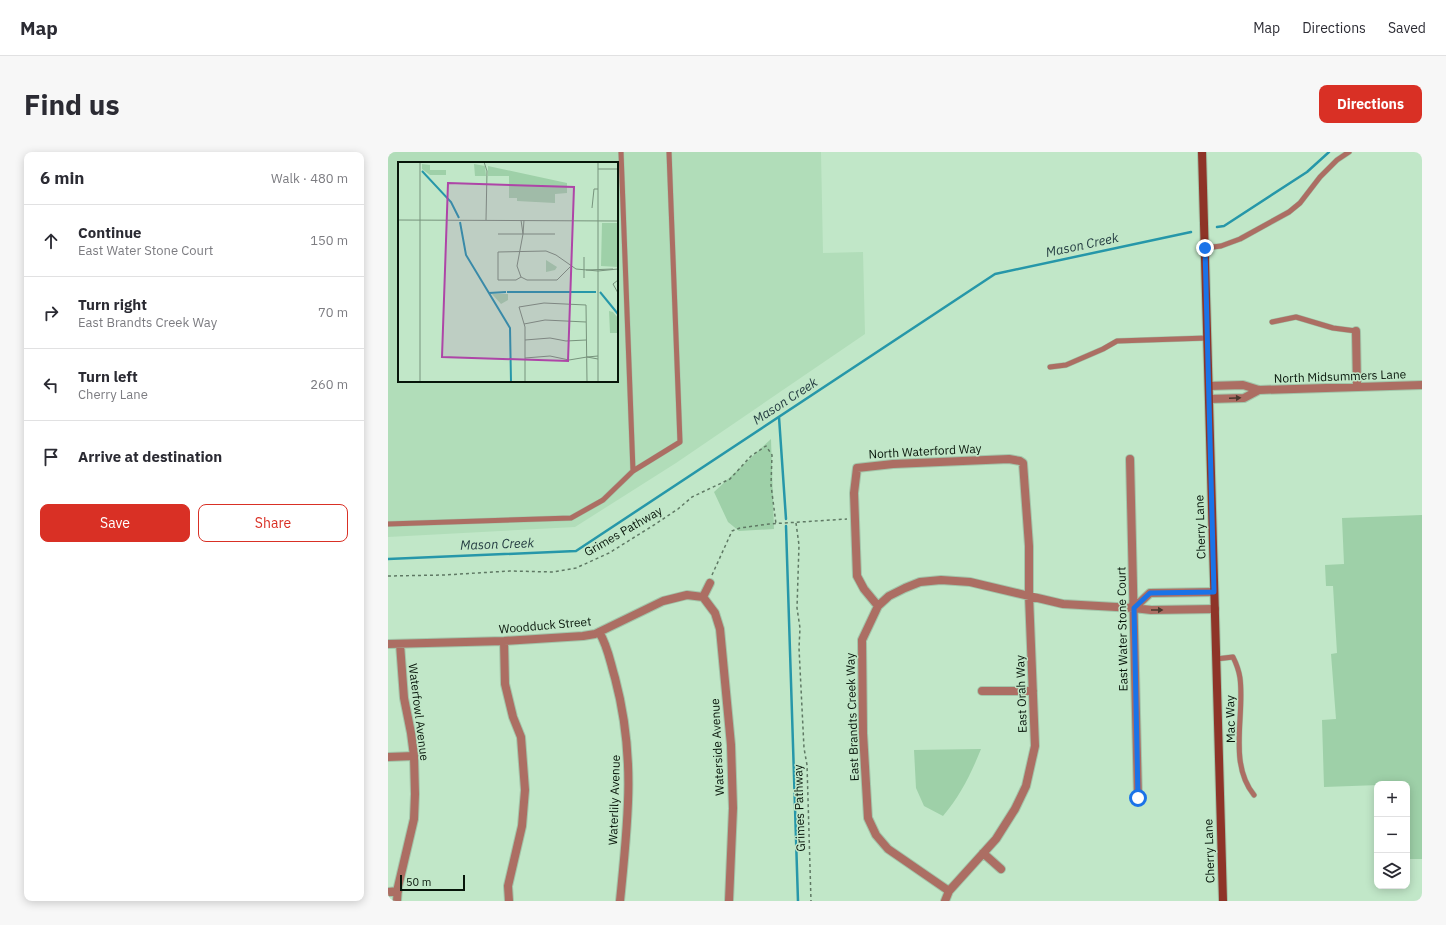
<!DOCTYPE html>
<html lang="en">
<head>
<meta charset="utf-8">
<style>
	:root { --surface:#fff; --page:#f7f7f7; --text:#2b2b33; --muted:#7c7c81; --line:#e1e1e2; --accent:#d93025 }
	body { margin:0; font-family:"IBM Plex Sans",sans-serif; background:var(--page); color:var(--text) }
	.controls { position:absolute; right:12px; bottom:12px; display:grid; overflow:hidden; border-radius:8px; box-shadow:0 2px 10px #0003 }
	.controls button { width:36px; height:36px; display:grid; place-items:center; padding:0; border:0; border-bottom:1px solid var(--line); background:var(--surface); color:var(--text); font:20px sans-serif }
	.scale { position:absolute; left:12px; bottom:10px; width:65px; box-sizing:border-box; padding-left:4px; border:2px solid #07150a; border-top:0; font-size:11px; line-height:14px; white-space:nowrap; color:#07150a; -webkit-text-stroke:3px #c1e7c8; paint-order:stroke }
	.stop { position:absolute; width:12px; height:12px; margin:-9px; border:3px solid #1a73e8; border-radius:50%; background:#fff }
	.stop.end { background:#1a73e8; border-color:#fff; box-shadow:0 1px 4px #0008 }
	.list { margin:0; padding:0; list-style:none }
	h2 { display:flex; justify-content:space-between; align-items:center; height:52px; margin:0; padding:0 16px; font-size:17px }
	h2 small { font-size:13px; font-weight:400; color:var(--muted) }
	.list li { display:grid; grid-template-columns:26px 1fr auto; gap:12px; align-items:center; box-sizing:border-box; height:72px; padding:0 16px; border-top:1px solid var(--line) }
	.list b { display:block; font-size:15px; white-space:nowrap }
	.list p { margin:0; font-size:13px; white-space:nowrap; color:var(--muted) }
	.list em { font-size:13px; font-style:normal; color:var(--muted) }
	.actions { display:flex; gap:8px; padding:12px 16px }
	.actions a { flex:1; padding:9px 0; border:1px solid var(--accent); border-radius:8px; text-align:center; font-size:14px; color:var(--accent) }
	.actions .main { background:var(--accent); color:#fff }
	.icon { flex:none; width:22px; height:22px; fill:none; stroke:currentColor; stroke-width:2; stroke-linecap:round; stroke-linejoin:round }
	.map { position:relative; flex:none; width:1034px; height:749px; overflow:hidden; border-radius:8px }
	header { display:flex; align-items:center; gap:24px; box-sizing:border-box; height:56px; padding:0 20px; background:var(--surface); border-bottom:1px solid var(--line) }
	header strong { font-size:19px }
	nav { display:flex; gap:22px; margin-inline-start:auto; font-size:14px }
	.intro { display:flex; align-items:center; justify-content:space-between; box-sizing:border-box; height:96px; padding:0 24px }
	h1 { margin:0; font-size:28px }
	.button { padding:10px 18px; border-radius:8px; background:var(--accent); color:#fff; font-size:14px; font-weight:700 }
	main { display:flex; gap:24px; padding:0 24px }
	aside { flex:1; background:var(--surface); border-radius:8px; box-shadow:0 2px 10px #0003 }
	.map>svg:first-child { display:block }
	.built { fill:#b1ddb9; fill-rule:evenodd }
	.green { fill:#9ed0a8 }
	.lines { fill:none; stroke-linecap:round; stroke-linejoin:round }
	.stream { stroke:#2697a9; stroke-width:2.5 }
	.service-casing { stroke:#a3c5aa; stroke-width:6 }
	.minor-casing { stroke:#a3c5aa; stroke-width:10 }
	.secondary-casing { stroke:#a3c5aa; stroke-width:10 }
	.path { stroke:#5f7964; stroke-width:1.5; stroke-dasharray:3 3; stroke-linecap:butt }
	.service { stroke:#ac6e63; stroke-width:5 }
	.minor { stroke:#ac6e63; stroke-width:8 }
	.secondary { stroke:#8e3428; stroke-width:8 }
	.oneway { fill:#49392e }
	.route { stroke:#1a73e8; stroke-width:5 }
	.labels { text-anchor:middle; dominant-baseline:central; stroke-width:3; stroke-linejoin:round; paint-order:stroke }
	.street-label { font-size:12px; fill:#07150a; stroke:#c1e7c8 }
	.water-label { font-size:13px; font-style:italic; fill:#253d42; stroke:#c1e7c8 }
	.inset-river { fill:none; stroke:#2697a9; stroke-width:2 }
	.inset-road { fill:none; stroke:#77937c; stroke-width:1 }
	.view { fill:#ae45a7; fill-opacity:0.15; stroke:#ae45a7; stroke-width:2 }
	.inset-edge { fill:none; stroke:#07150a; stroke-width:2 }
</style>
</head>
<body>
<header>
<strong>Map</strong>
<nav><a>Map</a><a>Directions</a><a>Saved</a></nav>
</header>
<div class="intro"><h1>Find us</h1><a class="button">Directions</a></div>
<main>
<aside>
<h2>6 min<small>Walk · 480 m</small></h2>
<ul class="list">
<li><svg class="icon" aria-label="ahead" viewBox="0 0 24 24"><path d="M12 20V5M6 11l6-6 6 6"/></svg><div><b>Continue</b><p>East Water Stone Court</p></div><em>150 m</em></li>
<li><svg class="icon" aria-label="right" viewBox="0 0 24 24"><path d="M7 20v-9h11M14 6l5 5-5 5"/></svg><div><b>Turn right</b><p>East Brandts Creek Way</p></div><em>70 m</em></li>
<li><svg class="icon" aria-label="left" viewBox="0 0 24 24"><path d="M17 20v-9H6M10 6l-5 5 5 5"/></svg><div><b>Turn left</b><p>Cherry Lane</p></div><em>260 m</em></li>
<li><svg class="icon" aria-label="arrive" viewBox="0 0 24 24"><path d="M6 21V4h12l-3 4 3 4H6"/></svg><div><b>Arrive at destination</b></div></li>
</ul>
<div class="actions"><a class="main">Save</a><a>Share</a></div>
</aside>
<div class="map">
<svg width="1034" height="749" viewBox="0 0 1034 749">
	<rect width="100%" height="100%" fill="#c1e7c8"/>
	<path class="built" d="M0 0H433L435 101 475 100 477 182 288 311 187 375 0 385ZM11 11H229V229H11Z"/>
	<path class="green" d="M383 287 386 377 351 379 340 370 326 340Z
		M1034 363V707H1019V632L936 635 934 568 948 567 943 502 949 501 945 434H938L937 413 956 412 954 366Z
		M593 597C583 622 572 644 555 664L536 654 528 636 526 598Z"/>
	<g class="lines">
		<path class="stream" d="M829 75 836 74 919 20 941 0
			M391 265 398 367
			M398 374 410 749
			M0 407 188 399 607 122 803 80"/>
		<defs>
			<path id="service" d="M233 0 245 319
				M817 96 833 94 852 87 901 60 912 51 932 25 949 8 961 0
				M884 170 908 165 945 176 968 179
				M662 215 678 213 715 197 729 189 819 186
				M0 372 183 366 215 348 245 319 292 290 281 0
				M828 507 845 505C848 511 851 519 852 526 857 564 840 611 866 643"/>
			<path id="minor" d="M968 179 969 235
				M821 234 855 233 871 238 1034 233
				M821 247 856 246 871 238
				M742 307 750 646
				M826 440 762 441 746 456 763 458 827 457
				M315 445 327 461 332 477 343 593 345 656 341 749
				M315 445 322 431
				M490 454 476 437 469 424 466 341 469 316 505 312 621 307 632 309 635 311 641 394V444L647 594 638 634 627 657 608 687 561 739 557 749
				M211 480C220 494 222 510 227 526 248 605 240 669 232 749
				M116 489 117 532 125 565 133 585 137 638 134 674 120 734 121 749
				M0 492 116 489 195 484 207 482 275 449 299 443 315 445
				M594 539H645
				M0 605 26 604
				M595 701 613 717
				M561 739 500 697 488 683 480 666 475 581 474 488 490 454 501 444 517 436 532 430 553 428 582 430 675 452 746 456
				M0 740 10 739
				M9 749 10 735 26 667 27 642 26 604 23 581 16 546 12 492"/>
			<path id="secondary" d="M814 0 835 749"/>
		</defs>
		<use href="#service" class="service-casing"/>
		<use href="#minor" class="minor-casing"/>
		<use href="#secondary" class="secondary-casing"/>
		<path class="path" d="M408 371 411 393 409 456 412 476 411 496 416 596 419 613 423 749
			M324 423 344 379 352 376 381 372 459 367
			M0 424 56 423 122 419 165 420 188 416 221 401 266 373 290 357 304 345 342 327 363 304 378 294 384 303 383 333 388 372"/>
		<use href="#service" class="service"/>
		<use href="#minor" class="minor"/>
		<use href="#secondary" class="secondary"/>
	</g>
	<defs><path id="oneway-solid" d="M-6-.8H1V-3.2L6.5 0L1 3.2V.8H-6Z"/></defs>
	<g class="oneway">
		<use href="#oneway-solid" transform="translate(847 246) rotate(-2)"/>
		<use href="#oneway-solid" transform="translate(769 458)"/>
	</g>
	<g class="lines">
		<path class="route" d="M750 646 746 456 762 441 826 440 817 96"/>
	</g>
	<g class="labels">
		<g class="street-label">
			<text transform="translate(952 224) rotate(-2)">North Midsummers Lane</text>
			<text transform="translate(537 299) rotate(-3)">North Waterford Way</text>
			<text transform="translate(812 375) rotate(-92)">Cherry Lane</text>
			<text transform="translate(235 379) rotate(-30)">Grimes Pathway</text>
			<text transform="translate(157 473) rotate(-5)">Woodduck Street</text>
			<text transform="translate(734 477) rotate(-91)">East Water Stone Court</text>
			<text transform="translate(633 542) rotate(-92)">East Orah Way</text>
			<text transform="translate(31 560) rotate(83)">Waterfowl Avenue</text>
			<text transform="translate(464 565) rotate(-92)">East Brandts Creek Way</text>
			<text transform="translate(842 567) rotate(-91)">Mac Way</text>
			<text transform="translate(329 595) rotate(-93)">Waterside Avenue</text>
			<text transform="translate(226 648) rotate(-88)">Waterlily Avenue</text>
			<text transform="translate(411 656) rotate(-92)">Grimes Pathway</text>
			<text transform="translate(821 699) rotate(-92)">Cherry Lane</text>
		</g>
		<g class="water-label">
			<text transform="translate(694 93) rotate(-12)">Mason Creek</text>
			<text transform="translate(397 249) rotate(-33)">Mason Creek</text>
			<text transform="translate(109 392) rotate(-2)">Mason Creek</text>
		</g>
	</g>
	<g transform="translate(10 10)">
		<rect width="220" height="220" fill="#c1e7c8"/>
		<path d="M24 2 32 3V8H48V13H32L24 7ZM76 2 87 4 88 14H77ZM90 4 169 21V31L157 32V41L119 39V36H111V14H90ZM204 61H220V105L203 104ZM148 98 159 105 157 108 148 110ZM94 132H110V138L103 142ZM211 149 215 150 220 156V171H212Z" fill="#9ed0a8"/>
		<path class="inset-river" d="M24 9 53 40 61 56M62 60 68 93 112 166 113 220M109 130H198M202 130 220 152M91 131 108 130"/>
		<path class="inset-road" d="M22 0V220M86 0 89 9 88 58M200 0V220M200 7H220M194 46 196 27H200M0 58 220 59M123 58 125 72 126 58M100 72H157M125 72 119 104 123 115 129 118H159L172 105M188 108 215 107M123 115 118 118H100V90L148 89 158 93 178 107 200 109 220 107M186 116V95M220 118 215 122 220 131M121 145 146 141 188 143 189 220M121 145 127 165V220M126 162 147 158 188 160M127 178 152 176 168 179 188 178M127 196 152 194 171 198 189 195M200 197 189 195 200 194"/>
		<path class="view" d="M50 21 176 25 170 199 44 195Z"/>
		<rect width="220" height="220" class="inset-edge"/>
	</g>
</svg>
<div class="controls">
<button>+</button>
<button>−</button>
<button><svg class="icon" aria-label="layers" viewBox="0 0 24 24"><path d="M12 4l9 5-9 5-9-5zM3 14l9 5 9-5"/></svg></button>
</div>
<div class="scale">50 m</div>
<div class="stop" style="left:750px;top:646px"></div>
<div class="stop end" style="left:817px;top:96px"></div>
</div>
</main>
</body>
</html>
